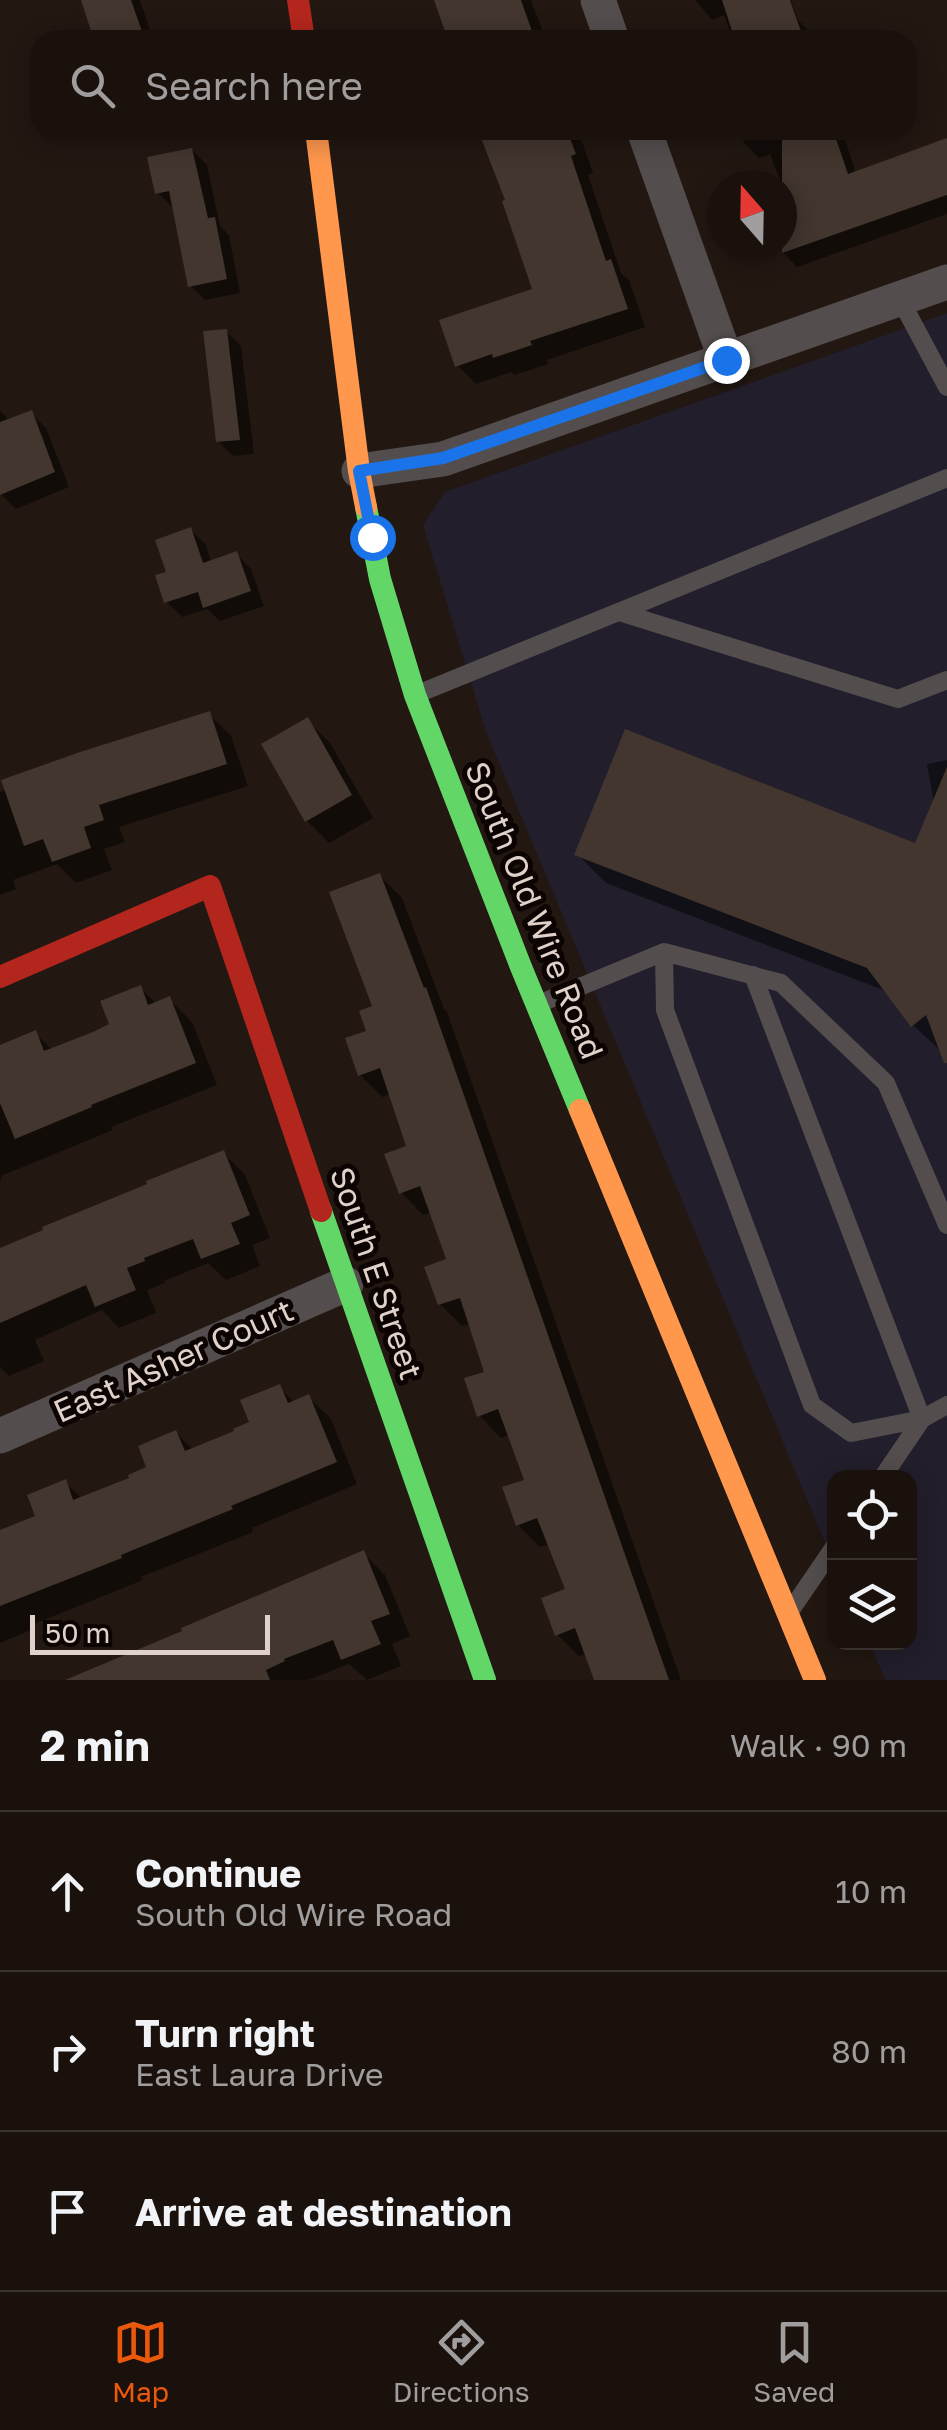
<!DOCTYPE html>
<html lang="en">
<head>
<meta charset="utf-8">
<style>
	:root { --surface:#1a110d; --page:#231a16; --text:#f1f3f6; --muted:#9f9d9d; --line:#38312e; --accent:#ea580c }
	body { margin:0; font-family:"Golos Text",sans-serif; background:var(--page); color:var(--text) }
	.controls { position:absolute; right:30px; bottom:30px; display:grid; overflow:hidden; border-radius:20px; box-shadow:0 5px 25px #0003 }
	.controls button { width:90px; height:90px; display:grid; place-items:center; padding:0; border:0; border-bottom:2px solid var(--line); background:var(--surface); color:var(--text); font:50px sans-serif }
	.compass { position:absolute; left:707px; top:170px; width:90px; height:90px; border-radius:50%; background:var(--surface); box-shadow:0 5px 25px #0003; rotate:340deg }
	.scale { position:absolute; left:30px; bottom:25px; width:240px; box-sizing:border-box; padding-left:10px; border:5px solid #e0d2ca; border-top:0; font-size:28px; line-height:35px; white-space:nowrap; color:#e0d2ca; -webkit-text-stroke:8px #0b0402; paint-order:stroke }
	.stop { position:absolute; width:30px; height:30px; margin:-22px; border:8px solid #1a73e8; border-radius:50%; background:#fff }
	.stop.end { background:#1a73e8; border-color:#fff; box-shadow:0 2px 10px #0008 }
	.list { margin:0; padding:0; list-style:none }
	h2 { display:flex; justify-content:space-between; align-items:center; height:130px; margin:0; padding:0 40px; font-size:42px }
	h2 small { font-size:32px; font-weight:400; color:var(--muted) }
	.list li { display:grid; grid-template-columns:65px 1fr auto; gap:30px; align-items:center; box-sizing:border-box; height:160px; padding:0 40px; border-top:2px solid var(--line) }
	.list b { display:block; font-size:38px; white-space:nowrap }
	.list p { margin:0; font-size:32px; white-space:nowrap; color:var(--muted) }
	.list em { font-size:32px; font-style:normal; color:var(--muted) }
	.icon { flex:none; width:55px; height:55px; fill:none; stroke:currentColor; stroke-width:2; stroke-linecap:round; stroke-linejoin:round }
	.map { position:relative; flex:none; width:947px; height:1680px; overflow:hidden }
	.search { position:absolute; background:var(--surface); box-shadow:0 5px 25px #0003; left:30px; right:30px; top:30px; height:110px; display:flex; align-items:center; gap:25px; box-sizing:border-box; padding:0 35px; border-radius:30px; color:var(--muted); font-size:38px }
	.sheet { height:610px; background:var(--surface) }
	nav { display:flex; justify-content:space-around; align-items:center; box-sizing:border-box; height:140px; border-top:2px solid var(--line); background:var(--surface); font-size:28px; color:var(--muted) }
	nav a { display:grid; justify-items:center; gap:5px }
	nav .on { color:var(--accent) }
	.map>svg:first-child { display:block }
	.education { fill:#221e2b }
	.shadow { fill:#0007 }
	.building { fill:#42362e }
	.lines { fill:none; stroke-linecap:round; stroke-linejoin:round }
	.lane { stroke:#534e4d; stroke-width:18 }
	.street { stroke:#534e4d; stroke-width:35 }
	.fast { stroke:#63d668; stroke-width:22 }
	.slow { stroke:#ff974d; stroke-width:22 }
	.jam { stroke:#b3261e; stroke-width:22 }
	.route { stroke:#1a73e8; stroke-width:12 }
	.labels { text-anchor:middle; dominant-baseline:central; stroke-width:10; stroke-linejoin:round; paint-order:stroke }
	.street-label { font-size:32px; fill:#e0d2ca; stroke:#0b0402 }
</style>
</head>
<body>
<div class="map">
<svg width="947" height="1680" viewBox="0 0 947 1680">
	<rect width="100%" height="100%" fill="#221711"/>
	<path class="education" d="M947 313V1680H886L869 1643 910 1642V1478H834V1564L486 732 423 525 445 492Z"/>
	<path class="shadow" d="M83 0H140L153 40H97Z
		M436 0H531L546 40H451Z
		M695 0H791L798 20 809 31 812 40H733L724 15 712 20Z
		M481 130H578L593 173 588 175 621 273 629 280 645 327 547 360 548 364 514 375 511 372 476 384 457 365 535 290 508 202Z
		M739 130H842L856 174 947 148V214L797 267 782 252 779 245H782V185L770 154 759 158 744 143Z
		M192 150 207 165 220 226 229 235 240 293 205 300 190 285 173 208 158 193Z
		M226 331 241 346 254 454 233 456 218 441Z
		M0 411 10 421 31 413 46 428 69 487 16 509 1 494Z
		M191 530 206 545 211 562 236 554 251 569 264 606 220 621 207 609 182 617 167 602 169 573Z
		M209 714 231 736 248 786 119 827 125 842 104 849 112 870 76 883 57 864 13 880 16 889 0 895V792Z
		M308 721 330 743 373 818 329 843 307 821Z
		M947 760V1063L943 1053 913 1025 888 992 606 883 577 854 917 846 934 804 927 764Z
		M380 876 402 898 444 1009 447 1012 681 1680H597L587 1654 579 1656 557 1634 568 1590 550 1544 540 1547 518 1525 527 1481 511 1434 501 1438 479 1415 487 1373 471 1324 462 1326 440 1304 449 1261 432 1212 423 1215 401 1192 409 1147 391 1094 382 1097 360 1075 376 1007Z
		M140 988 157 1004 169 999 192 1022 217 1085 111 1127 113 1130 1 1176 2 1179 0 1180V1048L35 1033 52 1050 112 1025Z
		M223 1153 245 1175 270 1238 252 1245 260 1266 226 1280 208 1263 164 1281 165 1283 147 1290 156 1313 119 1328 102 1310 35 1340 44 1361 9 1376 0 1367V1250Z
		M279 1387 295 1403 308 1397 331 1419 357 1484 252 1528 253 1532 141 1577 143 1580 29 1626 31 1630 0 1643V1536L38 1518 65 1482 82 1499 132 1479 150 1468 176 1433 193 1450 253 1423Z
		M363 1553 385 1575 410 1636 392 1644 401 1666 367 1680 349 1664 308 1680H75Z"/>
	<path class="building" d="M81 0H131L145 40H94Z
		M434 0H521L535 40H448Z
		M722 0H790L804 40H735Z
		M478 130H567L576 154 571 156 606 261 611 259 628 309 530 341 532 345 493 358 492 354 455 367 439 320 532 289 502 201 505 200Z
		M782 130H833L848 174 947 138V195L782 253Z
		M192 148 208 218 215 217 227 279 188 287 169 191 155 194 147 157Z
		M227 329 240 440 216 442 203 331Z
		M32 410 55 472 0 495V422Z
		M191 527 203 563 237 551 251 591 203 608 198 592 164 603 155 575 166 572 155 540Z
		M210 711 227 764 99 805 104 820 84 827 91 848 52 862 43 839 24 846 1 780 80 752Z
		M308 717 352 795 305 822 261 744Z
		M625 729 915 843 947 767V1063H944L926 1015 911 1027 867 968 574 855Z
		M380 873 424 988 426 987 669 1680H594L575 1628 555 1636 541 1598 565 1589 537 1518 516 1526 502 1487 524 1480 498 1409 477 1417 464 1378 484 1372 460 1298 438 1305 424 1267 446 1259 420 1186 399 1194 384 1154 406 1146 380 1068 358 1076 345 1038 366 1031 359 1011 372 1006 329 892Z
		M141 985 148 1005 170 996 196 1063 91 1105 92 1107 15 1139 0 1103V1045L36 1030 44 1051 93 1032 109 1024 100 1001Z
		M224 1150 250 1215 231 1223 240 1244 201 1259 193 1239 144 1258 145 1261 127 1268 136 1290 95 1307 86 1285 0 1323V1248L43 1230 42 1227 147 1184 146 1181Z
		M280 1384 288 1403 309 1394 337 1462 231 1506 233 1509 121 1555 122 1558 0 1606V1530L35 1516 27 1495 66 1479 73 1500 129 1478 128 1475 146 1467 138 1446 176 1430 185 1451 234 1431 233 1429 249 1422 240 1400Z
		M364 1550 390 1614 371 1621 381 1644 341 1660 333 1640 284 1659 285 1661 266 1670 270 1680H65L182 1631 181 1628Z"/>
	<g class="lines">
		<path class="lane" d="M900 299 947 387
			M619 612 898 699 947 680
			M415 695 947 478
			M664 952 665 1010 812 1405 851 1433 922 1419 753 975
			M536 1005 664 952 781 983 886 1083 947 1225
			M882 1478 922 1419 947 1405
			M791 1610 834 1547"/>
		<path class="street" d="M598 0 612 40
			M644 130 726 360
			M359 471 443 459 947 282
			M0 1436 346 1284"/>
		<path class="fast" d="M366 507 380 579 415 695 521 967 580 1110
			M321 1211 485 1680"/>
		<path class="slow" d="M316 130 359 471 366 507
			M580 1110 815 1680"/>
		<path class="jam" d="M298 0 304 40
			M0 977 210 886 321 1211"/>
	</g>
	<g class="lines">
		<path class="route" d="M372 537 359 471 443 458 726 360"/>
	</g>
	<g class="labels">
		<g class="street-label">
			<text transform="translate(535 910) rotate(68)">South Old Wire Road</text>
			<text transform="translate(377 1273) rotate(71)">South E Street</text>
			<text transform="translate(173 1360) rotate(-24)">East Asher Court</text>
		</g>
	</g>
</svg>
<div class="controls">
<button><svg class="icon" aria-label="locate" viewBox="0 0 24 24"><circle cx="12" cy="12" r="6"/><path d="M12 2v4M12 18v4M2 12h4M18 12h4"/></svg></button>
<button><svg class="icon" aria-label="layers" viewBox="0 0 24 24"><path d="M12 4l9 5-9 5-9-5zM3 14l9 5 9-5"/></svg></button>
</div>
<svg class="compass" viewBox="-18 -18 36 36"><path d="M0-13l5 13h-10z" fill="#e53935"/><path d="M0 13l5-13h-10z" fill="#9f9d9d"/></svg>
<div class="scale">50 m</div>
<div class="stop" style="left:372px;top:537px"></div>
<div class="stop end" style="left:726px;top:360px"></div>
<div class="search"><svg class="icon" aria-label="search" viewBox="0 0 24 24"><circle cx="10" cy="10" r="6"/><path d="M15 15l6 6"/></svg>Search here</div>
</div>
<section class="sheet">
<h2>2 min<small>Walk · 90 m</small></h2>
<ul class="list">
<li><svg class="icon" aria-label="ahead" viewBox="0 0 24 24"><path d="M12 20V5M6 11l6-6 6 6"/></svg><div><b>Continue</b><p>South Old Wire Road</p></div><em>10 m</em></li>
<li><svg class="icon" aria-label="right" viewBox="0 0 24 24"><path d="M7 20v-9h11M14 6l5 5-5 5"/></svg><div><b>Turn right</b><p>East Laura Drive</p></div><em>80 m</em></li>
<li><svg class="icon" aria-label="arrive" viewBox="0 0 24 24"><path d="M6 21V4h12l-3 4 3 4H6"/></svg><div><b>Arrive at destination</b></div></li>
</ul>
</section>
<nav>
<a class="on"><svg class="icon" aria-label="map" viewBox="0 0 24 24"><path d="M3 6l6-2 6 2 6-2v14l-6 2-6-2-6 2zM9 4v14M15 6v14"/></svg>Map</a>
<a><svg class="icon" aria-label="directions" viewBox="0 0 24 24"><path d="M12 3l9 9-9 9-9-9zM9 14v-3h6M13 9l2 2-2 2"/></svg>Directions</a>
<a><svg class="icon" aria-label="saved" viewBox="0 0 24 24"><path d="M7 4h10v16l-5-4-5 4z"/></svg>Saved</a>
</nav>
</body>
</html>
